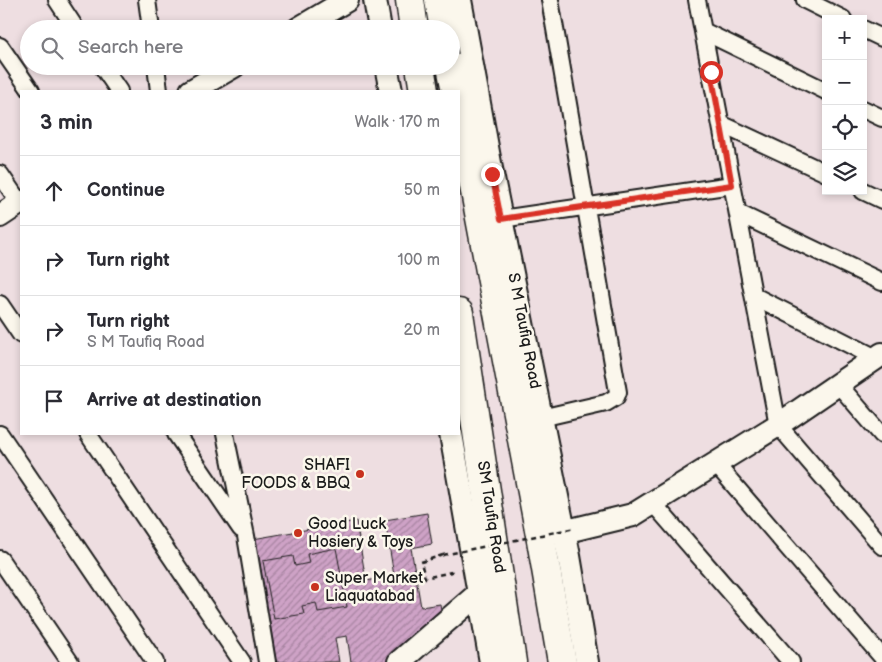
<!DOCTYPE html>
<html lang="en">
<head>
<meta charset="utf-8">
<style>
	:root { --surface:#fff; --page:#f7f7f7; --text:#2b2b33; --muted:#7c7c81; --line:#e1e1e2 }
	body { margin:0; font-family:"Balsamiq Sans",sans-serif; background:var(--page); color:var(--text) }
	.controls { position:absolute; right:15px; top:15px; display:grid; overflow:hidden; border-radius:0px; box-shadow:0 2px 8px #0003 }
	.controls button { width:45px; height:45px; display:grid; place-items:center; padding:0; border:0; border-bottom:1px solid var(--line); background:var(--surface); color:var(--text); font:25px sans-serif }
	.stop { position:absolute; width:15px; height:15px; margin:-11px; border:4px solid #d93025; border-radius:50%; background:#fff }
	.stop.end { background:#d93025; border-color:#fff; box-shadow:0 1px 5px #0008 }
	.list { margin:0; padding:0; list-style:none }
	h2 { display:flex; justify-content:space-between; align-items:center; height:65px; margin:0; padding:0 20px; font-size:21px }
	h2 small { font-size:16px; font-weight:400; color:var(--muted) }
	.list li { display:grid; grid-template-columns:32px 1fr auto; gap:15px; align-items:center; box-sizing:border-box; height:70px; padding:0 20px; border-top:1px solid var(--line) }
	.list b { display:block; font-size:19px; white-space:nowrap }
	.list p { margin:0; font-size:16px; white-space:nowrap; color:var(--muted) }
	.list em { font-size:16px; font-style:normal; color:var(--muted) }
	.icon { flex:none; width:28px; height:28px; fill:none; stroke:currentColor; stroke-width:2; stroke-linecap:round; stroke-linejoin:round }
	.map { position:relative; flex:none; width:882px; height:662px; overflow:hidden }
	.search { position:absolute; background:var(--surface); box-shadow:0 2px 8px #0003; left:20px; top:20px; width:440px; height:55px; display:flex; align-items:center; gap:12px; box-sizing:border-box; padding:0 18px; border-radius:28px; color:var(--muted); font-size:19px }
	.panel { position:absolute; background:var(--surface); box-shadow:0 2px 8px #0003; left:20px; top:90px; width:440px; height:345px; border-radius:0px }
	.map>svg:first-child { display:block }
	.building { fill:url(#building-hatch); stroke:#1c1c1c }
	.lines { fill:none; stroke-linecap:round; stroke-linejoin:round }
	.street-casing { stroke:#1c1c1c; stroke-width:20 }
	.secondary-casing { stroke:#1c1c1c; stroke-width:26 }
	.highway-casing { stroke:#1c1c1c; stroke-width:31 }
	.path { stroke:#1c1c1c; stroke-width:2.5; stroke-dasharray:5 4; stroke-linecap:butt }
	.street { stroke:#fbf7ec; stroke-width:16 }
	.secondary { stroke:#fbf7ec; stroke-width:22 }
	.highway { stroke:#fbf7ec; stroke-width:28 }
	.path-bridge { stroke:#1c1c1c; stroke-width:2.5; stroke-dasharray:5 4; stroke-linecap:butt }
	.route { stroke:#d93025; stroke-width:6 }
	.poi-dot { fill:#c8321e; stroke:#fbf7ec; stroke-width:2 }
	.labels { text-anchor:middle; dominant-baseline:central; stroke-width:5; stroke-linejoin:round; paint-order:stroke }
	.street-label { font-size:16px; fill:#1c1c1c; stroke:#fbf7ec }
	.poi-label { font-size:16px; fill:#1c1c1c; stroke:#fbf7ec; text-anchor:start }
</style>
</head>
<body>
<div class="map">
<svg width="882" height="662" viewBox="0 0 882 662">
	<defs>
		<pattern id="building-hatch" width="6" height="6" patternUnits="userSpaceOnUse" patternTransform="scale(1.25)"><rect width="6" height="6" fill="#cea2c6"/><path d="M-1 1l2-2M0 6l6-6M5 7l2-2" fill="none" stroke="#a683a0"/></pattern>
	</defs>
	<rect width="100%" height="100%" fill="#eedee1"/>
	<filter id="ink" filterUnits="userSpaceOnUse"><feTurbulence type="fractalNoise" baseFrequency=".02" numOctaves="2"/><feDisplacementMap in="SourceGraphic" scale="10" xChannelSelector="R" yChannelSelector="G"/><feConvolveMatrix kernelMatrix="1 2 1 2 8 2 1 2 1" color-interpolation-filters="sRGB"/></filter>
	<g filter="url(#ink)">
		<path class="building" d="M427 513 432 544 411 548 421 607 440 604 444 627 402 662H351L347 636 335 638 339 662H273L253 539 356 521 366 581 394 576 385 520Z
			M336 548 347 607 318 612 316 603 302 606 304 614 274 619 263 561 293 556 295 566 309 563 307 554Z"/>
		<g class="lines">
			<defs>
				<path id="street" d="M57 0 76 29
					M147 0 151 29
					M697 0 778 425 882 546
					M805 0 843 19
					M863 29 882 38
					M703 31 826 91
					M0 46 31 91
					M102 66 119 91
					M156 66 159 91
					M863 109 882 118
					M721 124 826 173
					M0 174 21 205
					M863 191 882 200
					M738 213 882 282
					M501 219 732 185
					M754 296 876 358
					M0 304 21 335
					M838 384 882 435
					M541 418 606 403 616 397 618 392 550 0
					M0 434 155 662
					M88 434 242 662
					M176 434 241 529
					M225 434 246 536 267 662
					M715 463 882 657
					M652 502 791 662
					M0 559 70 662"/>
				<path id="secondary" d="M375 0 380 29
					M460 0 492 174 569 556 587 662
					M298 29 347 0
					M386 66 391 91
					M191 91 234 66
					M0 216 21 202
					M451 434 491 662
					M563 532 633 515 778 425 882 354
					M399 662 479 593"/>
				<path id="highway" d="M410 0 414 29
					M439 0 444 29
					M420 66 424 91
					M451 66 456 91
					M459 107 541 540 562 662
					M459 313 512 662"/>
			</defs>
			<use href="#street" class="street-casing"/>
			<use href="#secondary" class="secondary-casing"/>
			<use href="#highway" class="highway-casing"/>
			<path class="path" d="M443 555 421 562 425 578 456 571"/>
			<use href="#street" class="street"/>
			<use href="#secondary" class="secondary"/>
			<use href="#highway" class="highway"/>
			<path class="path-bridge" d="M443 555 575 528"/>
		</g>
	</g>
	<g class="lines" filter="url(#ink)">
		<path class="route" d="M492 174 501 219 732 185 711 72"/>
	</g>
	<g class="poi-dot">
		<circle cx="360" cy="474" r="5"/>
		<circle cx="298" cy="533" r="5"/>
		<circle cx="315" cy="587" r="5"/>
	</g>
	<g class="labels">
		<g class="street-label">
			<text transform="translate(524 331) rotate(79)">S M Taufiq Road</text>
			<text transform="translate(491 517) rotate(81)">SM Taufiq Road</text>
		</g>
		<g class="poi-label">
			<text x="350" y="465" text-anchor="end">SHAFI<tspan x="350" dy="18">FOODS &amp; BBQ</tspan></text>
			<text x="308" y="524">Good Luck<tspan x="308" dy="18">Hosiery &amp; Toys</tspan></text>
			<text x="325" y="578">Super Market<tspan x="325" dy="18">Liaquatabad</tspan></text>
		</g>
	</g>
</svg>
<div class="controls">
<button>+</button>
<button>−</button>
<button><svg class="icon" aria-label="locate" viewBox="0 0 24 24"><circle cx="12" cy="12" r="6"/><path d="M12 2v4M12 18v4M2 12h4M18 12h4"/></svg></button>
<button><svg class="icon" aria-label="layers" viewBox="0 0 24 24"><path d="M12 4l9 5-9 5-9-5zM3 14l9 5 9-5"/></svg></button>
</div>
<div class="stop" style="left:711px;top:72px"></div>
<div class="stop end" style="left:492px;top:174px"></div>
<div class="search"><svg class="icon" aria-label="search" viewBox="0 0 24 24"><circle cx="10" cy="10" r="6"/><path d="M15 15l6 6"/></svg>Search here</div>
<section class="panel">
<h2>3 min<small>Walk · 170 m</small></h2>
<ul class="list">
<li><svg class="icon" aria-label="ahead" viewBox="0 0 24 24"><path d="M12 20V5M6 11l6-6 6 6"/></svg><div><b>Continue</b></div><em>50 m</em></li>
<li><svg class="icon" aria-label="right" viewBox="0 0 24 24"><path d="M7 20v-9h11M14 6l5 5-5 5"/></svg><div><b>Turn right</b></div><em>100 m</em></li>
<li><svg class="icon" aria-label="right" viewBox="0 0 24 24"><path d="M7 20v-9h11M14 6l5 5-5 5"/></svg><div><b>Turn right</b><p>S M Taufiq Road</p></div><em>20 m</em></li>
<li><svg class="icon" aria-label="arrive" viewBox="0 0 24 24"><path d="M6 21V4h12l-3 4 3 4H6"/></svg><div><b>Arrive at destination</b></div></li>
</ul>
</section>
</div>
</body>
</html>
